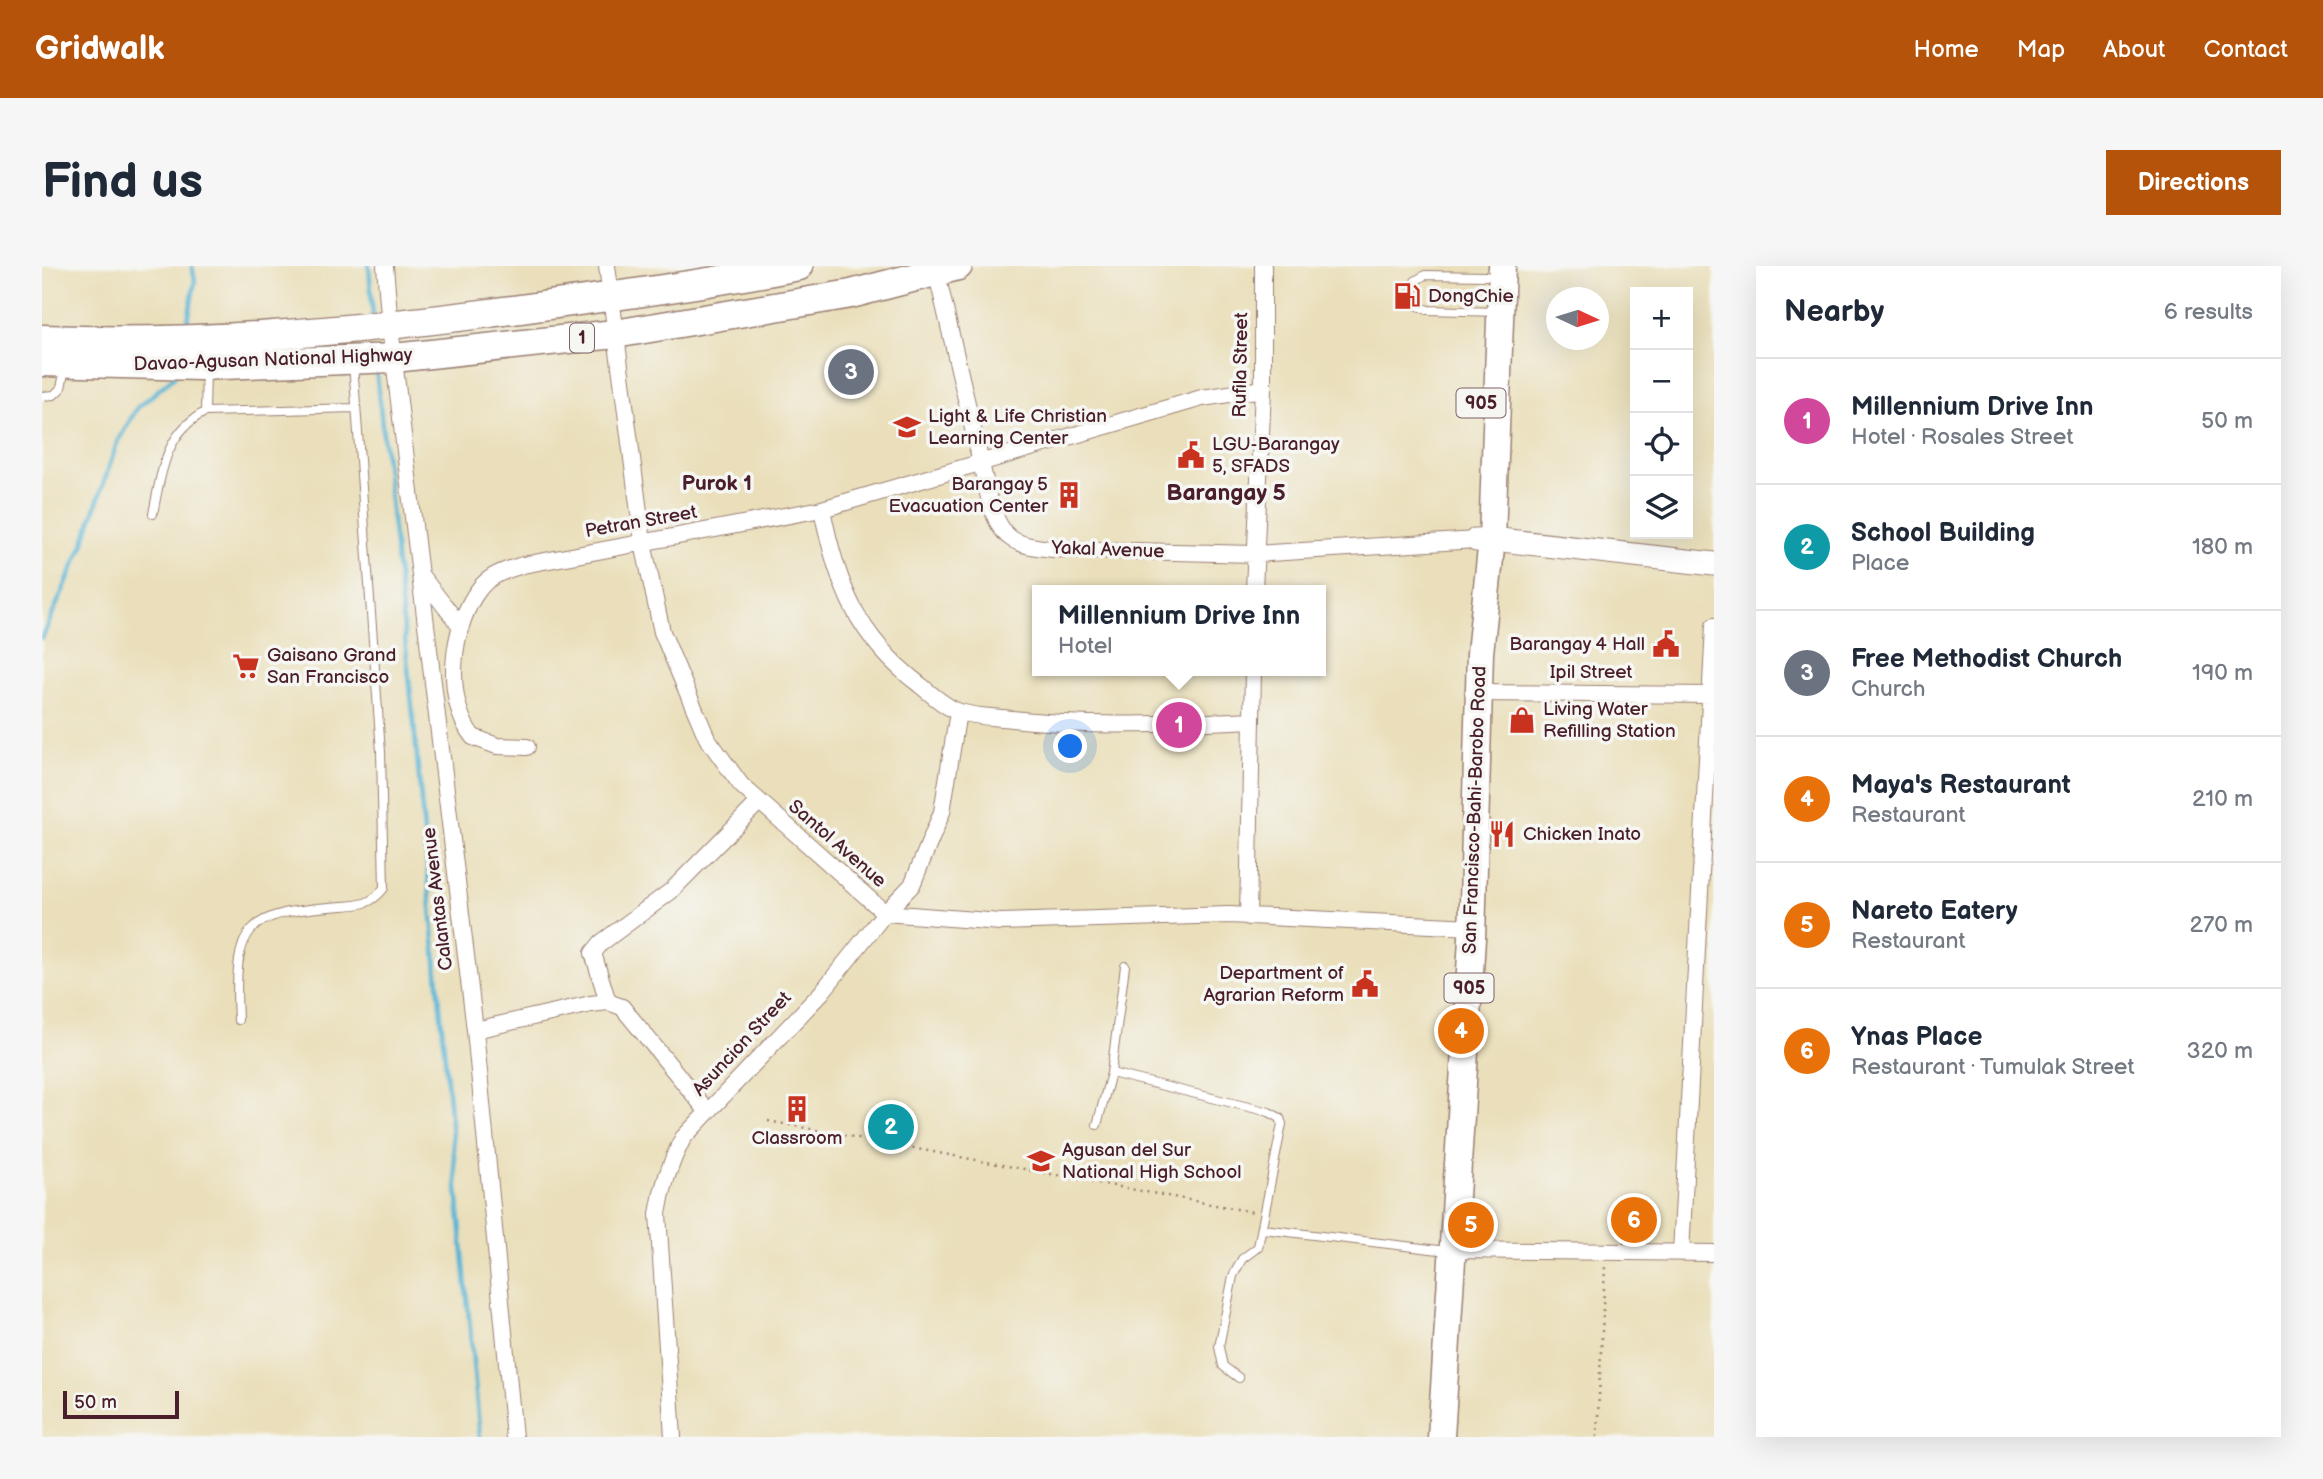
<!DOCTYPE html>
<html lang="en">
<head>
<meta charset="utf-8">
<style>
	:root { --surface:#fff; --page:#f6f6f7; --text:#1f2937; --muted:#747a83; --line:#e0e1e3; --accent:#b45309 }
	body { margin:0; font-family:"Balsamiq Sans",sans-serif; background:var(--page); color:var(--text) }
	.controls { position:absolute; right:21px; top:21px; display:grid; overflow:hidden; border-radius:0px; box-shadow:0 7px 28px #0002 }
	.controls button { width:63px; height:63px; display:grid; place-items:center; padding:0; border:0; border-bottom:2px solid var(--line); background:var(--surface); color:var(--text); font:35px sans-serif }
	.compass { position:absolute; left:1504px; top:21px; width:63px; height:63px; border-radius:50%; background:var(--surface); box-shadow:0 7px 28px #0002; rotate:94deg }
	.scale { position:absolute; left:21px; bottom:18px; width:116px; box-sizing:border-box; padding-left:7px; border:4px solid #4a1f2b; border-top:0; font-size:19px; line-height:24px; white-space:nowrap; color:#4a1f2b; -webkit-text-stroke:5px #f6f6f2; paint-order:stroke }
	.you { position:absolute; left:1029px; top:481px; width:24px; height:24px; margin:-18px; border:5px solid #fff; border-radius:50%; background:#1a73e8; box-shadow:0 0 0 10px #1a73e833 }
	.badge { display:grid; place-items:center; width:46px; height:46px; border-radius:50%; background:var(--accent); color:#fff; font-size:23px; font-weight:700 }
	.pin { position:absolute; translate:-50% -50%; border:4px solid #fff; box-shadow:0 2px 7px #0006 }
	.popup { position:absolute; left:990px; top:319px; width:294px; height:91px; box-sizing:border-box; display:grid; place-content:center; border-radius:0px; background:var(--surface); filter:drop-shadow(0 2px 5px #0005); font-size:23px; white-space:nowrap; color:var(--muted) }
	.popup b { font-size:26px; color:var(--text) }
	.popup::after { content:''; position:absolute; left:50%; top:100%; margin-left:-14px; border:14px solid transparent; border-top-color:var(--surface) }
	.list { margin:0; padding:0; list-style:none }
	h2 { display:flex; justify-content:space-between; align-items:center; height:91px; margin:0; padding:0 28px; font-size:30px }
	h2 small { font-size:23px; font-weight:400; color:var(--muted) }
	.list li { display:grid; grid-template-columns:46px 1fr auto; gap:21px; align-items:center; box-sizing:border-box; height:126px; padding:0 28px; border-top:2px solid var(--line) }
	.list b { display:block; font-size:26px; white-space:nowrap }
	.list p { margin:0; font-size:23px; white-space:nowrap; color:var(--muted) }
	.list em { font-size:23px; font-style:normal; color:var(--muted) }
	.icon { flex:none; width:38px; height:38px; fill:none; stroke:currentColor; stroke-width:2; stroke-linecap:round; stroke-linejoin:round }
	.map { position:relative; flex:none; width:1672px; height:1171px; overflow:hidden; border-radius:0px }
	header { display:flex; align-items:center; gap:42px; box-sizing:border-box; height:98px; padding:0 35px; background:var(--accent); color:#fff }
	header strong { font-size:33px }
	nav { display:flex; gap:38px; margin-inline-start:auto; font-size:24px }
	.intro { display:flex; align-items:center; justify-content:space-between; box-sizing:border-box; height:168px; padding:0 42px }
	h1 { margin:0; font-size:49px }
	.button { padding:18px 32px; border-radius:0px; background:var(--accent); color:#fff; font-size:24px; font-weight:700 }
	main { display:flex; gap:42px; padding:0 42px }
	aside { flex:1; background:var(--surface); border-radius:0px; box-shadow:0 7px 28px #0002 }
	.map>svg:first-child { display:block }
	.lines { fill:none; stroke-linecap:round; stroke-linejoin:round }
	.stream { stroke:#55b3d3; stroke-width:4.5 }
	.service-casing { stroke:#9a7f72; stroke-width:10 }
	.minor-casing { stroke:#9a7f72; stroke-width:18 }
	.secondary-casing { stroke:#9a7f72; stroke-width:25 }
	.primary-casing { stroke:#9a7f72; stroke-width:29 }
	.trunk-casing { stroke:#9a7f72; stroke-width:31 }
	.path { stroke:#9a7f72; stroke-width:2.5; stroke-dasharray:2 5; stroke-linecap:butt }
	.service { stroke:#fff; stroke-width:8 }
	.minor { stroke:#fff; stroke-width:16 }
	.secondary { stroke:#fff; stroke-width:23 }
	.primary { stroke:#fff; stroke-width:26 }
	.trunk { stroke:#fff; stroke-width:28 }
	.labels { text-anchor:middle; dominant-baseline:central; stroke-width:7; stroke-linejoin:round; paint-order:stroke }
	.shield { fill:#f6f6f2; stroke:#7e6067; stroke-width:2 }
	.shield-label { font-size:18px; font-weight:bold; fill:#4a1f2b }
	.poi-label { font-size:19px; fill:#4a1f2b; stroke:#f6f6f2; text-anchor:start }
	.street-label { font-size:19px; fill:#4a1f2b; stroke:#f6f6f2 }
	.neighbourhood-label { font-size:21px; font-weight:bold; fill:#4a1f2b; stroke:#f6f6f2 }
	.quarter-label { font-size:23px; font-weight:bold; fill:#4a1f2b; stroke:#f6f6f2 }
</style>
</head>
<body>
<header>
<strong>Gridwalk</strong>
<nav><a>Home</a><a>Map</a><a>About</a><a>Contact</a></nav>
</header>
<div class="intro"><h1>Find us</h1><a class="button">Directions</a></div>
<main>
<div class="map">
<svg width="1672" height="1171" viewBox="0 0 1672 1171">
	<rect width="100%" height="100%" fill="#f6f6f2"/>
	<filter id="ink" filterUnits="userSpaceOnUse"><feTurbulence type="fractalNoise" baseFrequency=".0143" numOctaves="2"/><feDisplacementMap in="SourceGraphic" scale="14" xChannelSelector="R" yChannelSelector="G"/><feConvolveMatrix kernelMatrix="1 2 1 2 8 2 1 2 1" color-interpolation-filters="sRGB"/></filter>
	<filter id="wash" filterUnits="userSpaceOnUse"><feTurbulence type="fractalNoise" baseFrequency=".00686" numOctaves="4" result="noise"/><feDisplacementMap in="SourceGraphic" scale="28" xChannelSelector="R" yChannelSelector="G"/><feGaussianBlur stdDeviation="1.57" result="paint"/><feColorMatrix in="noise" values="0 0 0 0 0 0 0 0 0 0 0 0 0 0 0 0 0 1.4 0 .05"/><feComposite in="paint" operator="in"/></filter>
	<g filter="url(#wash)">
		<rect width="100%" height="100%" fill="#eadfba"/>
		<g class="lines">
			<path class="stream" d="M327 0 331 52
				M144 65 153 15 150 0
				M334 102 372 458 438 1171
				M0 372 41 279 75 177 95 142 133 110"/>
		</g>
	</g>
	<g filter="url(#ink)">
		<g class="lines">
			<defs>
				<path id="service" d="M1444 10 1383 9 1373 15 1370 32 1376 40 1386 44 1456 46
					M0 130 12 129 19 122 23 102
					M163 146 164 103
					M111 248C119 208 123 166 163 146L314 142
					M196 754C191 656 204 647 300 640 319 639 330 638 342 622L339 486 311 97
					M1069 807 1227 846 1238 852 1240 858 1216 981 1200 993 1191 1010 1177 1081 1181 1100 1197 1112
					M1055 859 1069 807 1083 700
					M1221 963 1397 984"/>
				<path id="minor" d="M343 0 348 61 433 764 472 1171
					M565 0 601 277 620 366 641 416 665 472 699 519 843 647 959 656 1187 649 1430 661
					M893 0 948 236C960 275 972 279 1011 283L1213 288 1434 274
					M780 243C795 319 815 371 878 419 889 428 904 442 918 446 934 451 954 451 970 453 1050 462 1130 458 1210 454
					M380 311 419 361
					M1212 324 1221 123V0
					M1431 427 1672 429
					M485 481 455 480 431 471C401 434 409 358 438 322 449 308 465 304 481 299L780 243 1160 132 1221 123
					M1206 651 1211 405
					M566 736 551 687 559 677 629 625 717 536
					M433 764 549 738 566 736 580 741 666 846
					M1409 984 1672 987
					M1639 987 1672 360
					M631 1171 616 948C620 920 628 897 641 872L780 726 843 647 870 619 900 546 916 446"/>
				<path id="secondary" d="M1434 274 1450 273 1672 298"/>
				<path id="primary" d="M1399 1171 1430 673 1438 387 1450 273 1460 0"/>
				<path id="trunk" d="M0 73C150 79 300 66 448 47 551 33 654 20 757 0
					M0 96 158 100 352 92 573 68 809 28 916 0"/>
			</defs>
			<use href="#service" class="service-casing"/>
			<use href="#minor" class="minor-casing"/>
			<use href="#secondary" class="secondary-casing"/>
			<use href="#primary" class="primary-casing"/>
			<use href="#trunk" class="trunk-casing"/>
			<path class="path" d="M726 855 1211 946
				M1555 1171 1563 1001"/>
			<use href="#service" class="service"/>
			<use href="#minor" class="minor"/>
			<use href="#secondary" class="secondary"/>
			<use href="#primary" class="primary"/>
			<use href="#trunk" class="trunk"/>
		</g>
	</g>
	<defs>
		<symbol id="fuel-bare" viewBox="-9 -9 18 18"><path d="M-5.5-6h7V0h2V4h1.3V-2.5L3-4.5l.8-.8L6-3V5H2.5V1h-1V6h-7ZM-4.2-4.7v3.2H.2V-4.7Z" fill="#c8321e" stroke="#f6f6f2" stroke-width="2.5" paint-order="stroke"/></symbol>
		<symbol id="school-bare" viewBox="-9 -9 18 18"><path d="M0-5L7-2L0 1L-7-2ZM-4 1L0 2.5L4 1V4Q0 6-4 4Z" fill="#c8321e" stroke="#f6f6f2" stroke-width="2.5" paint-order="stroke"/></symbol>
		<symbol id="civic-bare" viewBox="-9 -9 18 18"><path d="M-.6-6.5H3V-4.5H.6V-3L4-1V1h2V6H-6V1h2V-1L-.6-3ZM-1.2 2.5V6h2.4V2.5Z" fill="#c8321e" stroke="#f6f6f2" stroke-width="2.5" paint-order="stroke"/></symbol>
		<symbol id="building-bare" viewBox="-9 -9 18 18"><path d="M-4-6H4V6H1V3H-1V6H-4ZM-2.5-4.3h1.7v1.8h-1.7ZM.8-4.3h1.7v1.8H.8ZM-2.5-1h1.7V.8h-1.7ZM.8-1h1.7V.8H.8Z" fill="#c8321e" stroke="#f6f6f2" stroke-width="2.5" paint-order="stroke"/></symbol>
		<symbol id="supermarket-bare" viewBox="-9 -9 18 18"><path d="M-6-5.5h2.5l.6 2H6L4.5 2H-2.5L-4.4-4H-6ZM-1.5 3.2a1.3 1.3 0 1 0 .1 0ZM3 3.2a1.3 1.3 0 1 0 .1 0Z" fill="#c8321e" stroke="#f6f6f2" stroke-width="2.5" paint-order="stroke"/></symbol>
		<symbol id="shop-bare" viewBox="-9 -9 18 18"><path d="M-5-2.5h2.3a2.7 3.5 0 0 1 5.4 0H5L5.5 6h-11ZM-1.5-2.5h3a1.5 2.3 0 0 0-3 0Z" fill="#c8321e" stroke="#f6f6f2" stroke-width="2.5" paint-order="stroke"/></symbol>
		<symbol id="restaurant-bare" viewBox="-9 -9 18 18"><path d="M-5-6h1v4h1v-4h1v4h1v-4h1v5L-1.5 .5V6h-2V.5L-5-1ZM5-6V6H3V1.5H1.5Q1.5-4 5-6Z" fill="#c8321e" stroke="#f6f6f2" stroke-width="2.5" paint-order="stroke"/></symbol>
	</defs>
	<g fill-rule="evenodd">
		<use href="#fuel-bare" x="1346" y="11" width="38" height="38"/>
		<use href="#school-bare" x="846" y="142" width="38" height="38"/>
		<use href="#civic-bare" x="1130" y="170" width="38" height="38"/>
		<use href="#building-bare" x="1008" y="210" width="38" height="38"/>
		<use href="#civic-bare" x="1605" y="359" width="38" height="38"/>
		<use href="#supermarket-bare" x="185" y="381" width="38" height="38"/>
		<use href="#shop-bare" x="1461" y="435" width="38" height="38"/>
		<use href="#restaurant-bare" x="1441" y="549" width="38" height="38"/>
		<use href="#civic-bare" x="1304" y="699" width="38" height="38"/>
		<use href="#building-bare" x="736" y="824" width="38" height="38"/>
		<use href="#school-bare" x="980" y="876" width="38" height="38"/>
	</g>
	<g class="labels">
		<g class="shield">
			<rect x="528" y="57.5" width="24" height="29" rx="5"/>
			<rect x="1414.5" y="122.5" width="49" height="29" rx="5"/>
			<rect x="1402.5" y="707.5" width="49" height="29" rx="5"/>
		</g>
		<g class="shield-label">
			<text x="540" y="72">1</text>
			<text x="1439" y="137">905</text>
			<text x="1427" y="722">905</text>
		</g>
		<g class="poi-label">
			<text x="1386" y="30">DongChie</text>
			<text x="886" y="150">Light &amp; Life Christian<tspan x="886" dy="22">Learning Center</tspan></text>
			<text x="1170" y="178">LGU-Barangay<tspan x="1170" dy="22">5, SFADS</tspan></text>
			<text x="1006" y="218" text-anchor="end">Barangay 5<tspan x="1006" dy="22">Evacuation Center</tspan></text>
			<text x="1603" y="378" text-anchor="end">Barangay 4 Hall</text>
			<text x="225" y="389">Gaisano Grand<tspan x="225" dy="22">San Francisco</tspan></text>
			<text x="1501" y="443">Living Water<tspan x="1501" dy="22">Refilling Station</tspan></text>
			<text x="1481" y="568">Chicken Inato</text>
			<text x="1302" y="707" text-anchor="end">Department of<tspan x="1302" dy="22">Agrarian Reform</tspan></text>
			<text x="755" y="872" text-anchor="middle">Classroom</text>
			<text x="1020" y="884">Agusan del Sur<tspan x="1020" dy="22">National High School</tspan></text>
		</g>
		<g class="street-label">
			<text transform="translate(231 94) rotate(-2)">Davao-Agusan National Highway</text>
			<text transform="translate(1199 99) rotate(-89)">Rufila Street</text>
			<text transform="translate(599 256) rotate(-10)">Petran Street</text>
			<text transform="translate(1066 284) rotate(2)">Yakal Avenue</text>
			<text x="1549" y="406">Ipil Street</text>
			<text transform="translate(1433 544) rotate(-88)">San Francisco-Bahi-Barobo Road</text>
			<text transform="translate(795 578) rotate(41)">Santol Avenue</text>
			<text transform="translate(396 633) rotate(-97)">Calantas Avenue</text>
			<text transform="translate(700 778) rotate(-47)">Asuncion Street</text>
		</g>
		<g class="neighbourhood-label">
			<text x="675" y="217">Purok 1</text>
		</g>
		<g class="quarter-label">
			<text x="1184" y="227">Barangay 5</text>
		</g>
	</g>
</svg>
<div class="controls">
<button>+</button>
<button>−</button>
<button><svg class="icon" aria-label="locate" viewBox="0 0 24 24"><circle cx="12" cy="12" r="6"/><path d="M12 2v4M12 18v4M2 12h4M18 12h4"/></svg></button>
<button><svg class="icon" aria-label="layers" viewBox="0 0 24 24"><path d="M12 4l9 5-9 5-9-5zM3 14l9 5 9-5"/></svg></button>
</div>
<svg class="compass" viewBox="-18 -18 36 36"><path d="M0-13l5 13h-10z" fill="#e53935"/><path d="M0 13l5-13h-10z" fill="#747a83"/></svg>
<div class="scale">50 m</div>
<div class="you"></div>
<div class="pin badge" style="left:1137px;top:459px;background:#d1479c">1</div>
<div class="popup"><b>Millennium Drive Inn</b>Hotel</div>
<div class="pin badge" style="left:849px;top:861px;background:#0f9aa8">2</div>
<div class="pin badge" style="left:809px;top:106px;background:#6b7280">3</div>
<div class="pin badge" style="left:1419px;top:765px;background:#e8710a">4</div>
<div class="pin badge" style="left:1429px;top:959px;background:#e8710a">5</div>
<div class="pin badge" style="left:1592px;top:954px;background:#e8710a">6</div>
</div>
<aside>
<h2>Nearby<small>6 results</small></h2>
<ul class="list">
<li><span class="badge" style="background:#d1479c">1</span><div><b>Millennium Drive Inn</b><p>Hotel · Rosales Street</p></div><em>50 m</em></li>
<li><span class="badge" style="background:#0f9aa8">2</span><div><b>School Building</b><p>Place</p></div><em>180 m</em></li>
<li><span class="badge" style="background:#6b7280">3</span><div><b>Free Methodist Church</b><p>Church</p></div><em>190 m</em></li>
<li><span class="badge" style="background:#e8710a">4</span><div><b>Maya's Restaurant</b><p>Restaurant</p></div><em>210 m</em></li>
<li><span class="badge" style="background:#e8710a">5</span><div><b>Nareto Eatery</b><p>Restaurant</p></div><em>270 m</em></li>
<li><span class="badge" style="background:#e8710a">6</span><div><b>Ynas Place</b><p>Restaurant · Tumulak Street</p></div><em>320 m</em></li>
</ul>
</aside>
</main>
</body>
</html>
